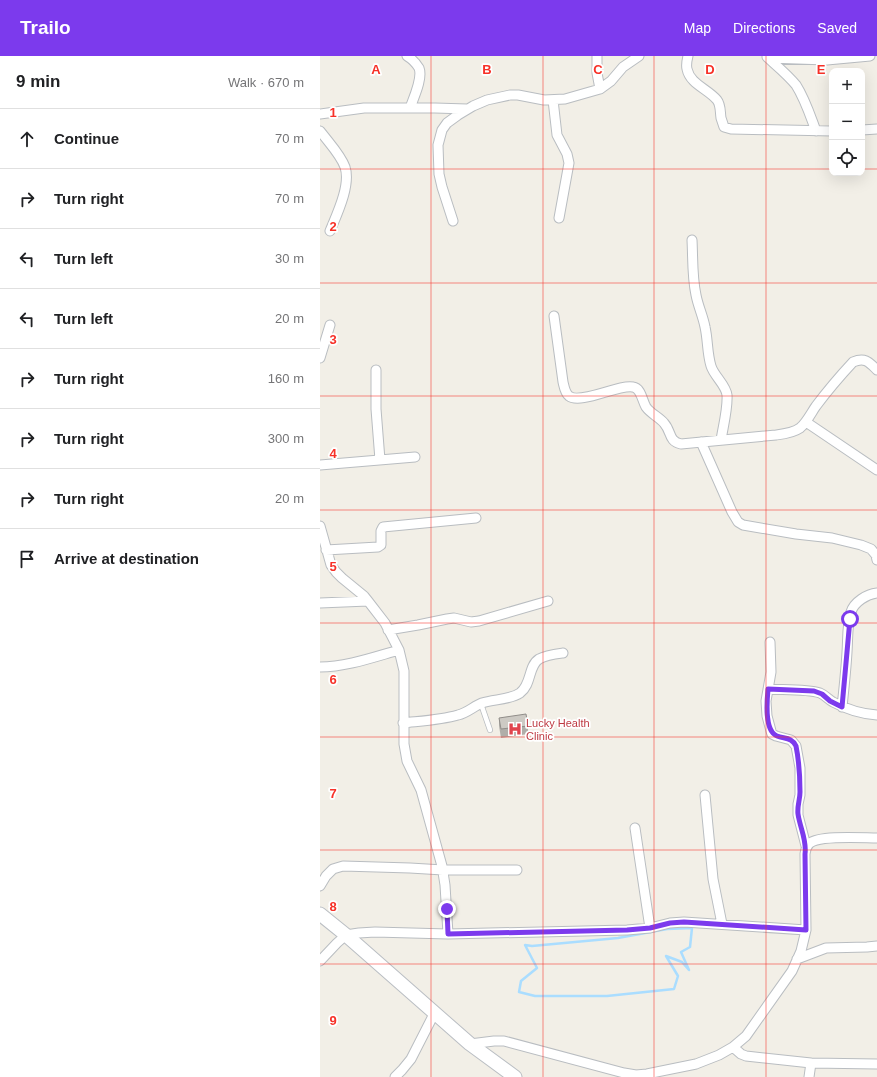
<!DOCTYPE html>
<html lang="en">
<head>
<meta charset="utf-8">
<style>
	:root { --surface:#fff; --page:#f6f6f6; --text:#202124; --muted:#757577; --line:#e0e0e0; --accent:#7c3aed }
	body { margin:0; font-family:Arial,sans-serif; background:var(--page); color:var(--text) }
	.controls { position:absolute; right:12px; top:12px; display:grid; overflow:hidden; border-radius:8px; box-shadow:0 4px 16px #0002 }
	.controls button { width:36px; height:36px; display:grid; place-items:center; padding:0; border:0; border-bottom:1px solid var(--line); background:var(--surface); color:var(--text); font:20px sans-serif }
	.stop { position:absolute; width:12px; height:12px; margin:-9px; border:3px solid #7c3aed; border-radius:50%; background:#fff }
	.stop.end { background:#7c3aed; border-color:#fff; box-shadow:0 1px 4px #0008 }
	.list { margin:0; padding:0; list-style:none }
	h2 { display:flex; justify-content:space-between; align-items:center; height:52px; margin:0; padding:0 16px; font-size:17px }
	h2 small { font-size:13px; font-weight:400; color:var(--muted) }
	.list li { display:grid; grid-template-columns:26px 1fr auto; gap:12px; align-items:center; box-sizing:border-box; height:60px; padding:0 16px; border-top:1px solid var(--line) }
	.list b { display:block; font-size:15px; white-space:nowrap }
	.list em { font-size:13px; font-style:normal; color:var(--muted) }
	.icon { flex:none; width:22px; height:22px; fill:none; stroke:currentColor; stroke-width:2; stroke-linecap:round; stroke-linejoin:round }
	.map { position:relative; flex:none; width:557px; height:1021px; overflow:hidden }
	header { display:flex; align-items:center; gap:24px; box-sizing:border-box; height:56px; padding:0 20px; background:var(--accent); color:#fff }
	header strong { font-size:19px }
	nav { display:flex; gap:22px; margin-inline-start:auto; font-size:14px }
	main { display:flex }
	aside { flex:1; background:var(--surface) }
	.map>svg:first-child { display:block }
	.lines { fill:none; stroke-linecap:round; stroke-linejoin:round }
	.stream { stroke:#adf; stroke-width:2.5 }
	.lane-casing { stroke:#b9bdc1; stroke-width:6 }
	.street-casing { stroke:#b9bdc1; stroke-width:11 }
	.secondary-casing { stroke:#babec3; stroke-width:15 }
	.lane { stroke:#fff; stroke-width:4.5 }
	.street { stroke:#fff; stroke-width:9 }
	.secondary { stroke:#fff; stroke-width:13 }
	.wall { fill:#b0aea9 }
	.building { fill:#cdcac4; stroke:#908d89 }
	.route { stroke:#7c3aed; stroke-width:5 }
	.grid { fill:none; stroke:#f73128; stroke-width:1; stroke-opacity:0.55 }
	.labels { text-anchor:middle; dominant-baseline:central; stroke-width:3.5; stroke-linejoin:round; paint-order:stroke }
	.health-label { font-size:11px; fill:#be3a42; stroke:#fff; text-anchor:start }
	.grid-label { font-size:13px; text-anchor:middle; font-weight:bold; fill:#f73128; stroke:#fff; stroke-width:3.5; stroke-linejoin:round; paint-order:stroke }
</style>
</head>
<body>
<header>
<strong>Trailo</strong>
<nav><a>Map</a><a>Directions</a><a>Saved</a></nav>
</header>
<main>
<aside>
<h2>9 min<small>Walk · 670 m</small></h2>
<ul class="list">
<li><svg class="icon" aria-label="ahead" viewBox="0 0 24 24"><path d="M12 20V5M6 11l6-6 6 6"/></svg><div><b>Continue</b></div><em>70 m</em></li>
<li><svg class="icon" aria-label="right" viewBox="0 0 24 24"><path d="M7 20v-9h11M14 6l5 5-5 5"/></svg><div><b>Turn right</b></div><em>70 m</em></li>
<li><svg class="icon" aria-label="left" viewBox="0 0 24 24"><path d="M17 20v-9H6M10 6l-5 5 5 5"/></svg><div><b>Turn left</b></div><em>30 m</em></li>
<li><svg class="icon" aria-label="left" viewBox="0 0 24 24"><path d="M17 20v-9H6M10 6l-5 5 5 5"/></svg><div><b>Turn left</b></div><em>20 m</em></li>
<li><svg class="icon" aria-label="right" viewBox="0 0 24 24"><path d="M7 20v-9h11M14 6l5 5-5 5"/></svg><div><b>Turn right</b></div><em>160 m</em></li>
<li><svg class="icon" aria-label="right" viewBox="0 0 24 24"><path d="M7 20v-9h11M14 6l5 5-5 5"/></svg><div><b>Turn right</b></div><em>300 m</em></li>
<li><svg class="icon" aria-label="right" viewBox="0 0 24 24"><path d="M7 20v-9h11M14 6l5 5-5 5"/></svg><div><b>Turn right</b></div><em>20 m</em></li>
<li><svg class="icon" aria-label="arrive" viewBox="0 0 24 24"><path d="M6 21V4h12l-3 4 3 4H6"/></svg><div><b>Arrive at destination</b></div></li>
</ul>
</aside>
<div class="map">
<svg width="557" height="1021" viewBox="0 0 557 1021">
	<rect width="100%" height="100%" fill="#f2efe7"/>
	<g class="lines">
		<path class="stream" d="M372 872 370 891 361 896 369 914 362 906 346 900 358 920 354 933 287 940H215L199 936 201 925 217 912 205 889 212 890 298 882 347 873Z"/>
		<defs>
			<path id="lane" d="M161 648 170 674"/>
			<path id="street" d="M87 0C92 3 96 7 99 12 103 22 94 41 90 52
				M277 0V17L280 33
				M368 0C367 4 366 9 367 13 370 28 388 33 397 44 401 49 400 56 401 62 402 65 403 68 404 71L411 73 512 75
				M447 1C457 10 468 19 476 29 485 43 490 59 496 75
				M448 2 507 4 550 0
				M233 44 237 79 247 98 249 107 239 162
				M0 58 44 52H115L147 53
				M542 74 557 73
				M0 75 4 80C11 89 21 100 25 111 31 129 17 158 10 175
				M133 165 122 131 119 118 118 89 122 74 127 67 138 59 153 50 167 44 190 39H198L224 44 245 43 280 33 291 25 303 11 319 0
				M372 184C373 202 372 221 376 239 378 250 383 260 385 271 388 284 387 297 391 310 394 320 406 329 407 339 408 352 403 371 401 384
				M234 260 243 326C244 330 245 337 249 340 260 349 299 328 313 331 321 332 322 344 326 351 331 358 339 361 344 367 352 376 348 385 361 388L456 379C464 378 473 377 480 372 487 366 491 357 496 350 508 334 520 320 533 306 545 301 549 306 557 314
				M0 302 10 269
				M56 314V353L60 404
				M486 366 557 414
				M381 386 412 456 418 466 423 469 476 478 512 482 541 489 551 493 556 499 557 504
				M0 409 95 401
				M0 470 11 509 16 516 22 522 44 540 48 545 65 567 79 594 84 615V688L87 705 101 734 122 810 125 829 128 878
				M6 494 58 491 61 489V475L63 471 156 462
				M0 547 48 545
				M68 574 98 569 127 563 134 562 151 566 159 565 228 545
				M450 586 451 616 446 645 447 660 451 675 452 678 456 680 471 684 476 690 480 712V739L478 748V759L486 790
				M0 611C26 611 54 601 79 594
				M448 633C462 634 487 633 500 637 505 639 508 643 513 646 526 653 542 658 557 659
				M522 651C524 632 526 614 527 596 528 583 527 568 531 556 534 546 547 538 557 537
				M83 667C101 665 121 664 138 659 147 657 154 650 162 647 174 643 190 644 200 637 212 628 208 610 219 603 226 599 235 598 243 597
				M385 739 393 823 402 868
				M315 772 330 872
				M0 830 6 820 13 813 23 810 90 812 123 814H197
				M477 903 506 892 547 891 557 890
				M0 905 17 887 26 879 39 877 55 876 128 878 307 874 330 872 350 867 364 866 486 874 485 798C486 793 486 790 490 787 500 779 543 782 557 782
				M150 988 174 985H184L304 1017 316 1019 327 1018 376 1008 399 999 413 991 426 980 472 915 481 895 486 874
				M413 991 421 998 426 1000 491 1007 489 1021
				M491 1007 557 1008
				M75 1021 82 1014 91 1003 115 956"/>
			<path id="secondary" d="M0 858 26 879 150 988 195 1021"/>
		</defs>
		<use href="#lane" class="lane-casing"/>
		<use href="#street" class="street-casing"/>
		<use href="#secondary" class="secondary-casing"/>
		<use href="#lane" class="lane"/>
		<use href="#street" class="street"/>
		<use href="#secondary" class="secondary"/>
	</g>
	<path class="wall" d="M179 662 208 670V678L181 682 179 670Z"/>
	<path class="building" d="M206 658 208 670 181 673 179 662Z"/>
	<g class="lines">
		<path class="route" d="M127 853 128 878 307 874 330 872 350 867 364 866 486 874 485 798C487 784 480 772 478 758 477 750 480 744 480 736 480 720 479 705 476 690 472 681 464 683 457 680 444 675 447 644 448 633L494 635 502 638 510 645 522 651 530 563"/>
	</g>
	<path class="grid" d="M111 0V1021M223 0V1021M334 0V1021M446 0V1021M0 113H512M542 113H557M0 227H557M0 340H557M0 454H557M0 567H557M0 681H557M0 794H557M0 908H557"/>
	<defs>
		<symbol id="hospital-bare" viewBox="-9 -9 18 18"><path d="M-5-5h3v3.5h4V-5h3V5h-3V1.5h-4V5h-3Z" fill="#e0444e" stroke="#fff" stroke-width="2.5" paint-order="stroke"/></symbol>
	</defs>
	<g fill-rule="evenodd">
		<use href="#hospital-bare" x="185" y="663" width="20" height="20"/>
	</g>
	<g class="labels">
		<g class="health-label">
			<text x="206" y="667">Lucky Health<tspan x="206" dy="13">Clinic</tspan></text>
		</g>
	</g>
	<g class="grid-label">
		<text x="56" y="18">A</text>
		<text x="167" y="18">B</text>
		<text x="278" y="18">C</text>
		<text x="390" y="18">D</text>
		<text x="501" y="18">E</text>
		<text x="13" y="61">1</text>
		<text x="13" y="175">2</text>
		<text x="13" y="288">3</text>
		<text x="13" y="402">4</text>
		<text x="13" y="515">5</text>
		<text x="13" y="628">6</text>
		<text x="13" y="742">7</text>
		<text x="13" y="855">8</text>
		<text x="13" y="969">9</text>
	</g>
</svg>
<div class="controls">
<button>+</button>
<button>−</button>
<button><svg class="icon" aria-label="locate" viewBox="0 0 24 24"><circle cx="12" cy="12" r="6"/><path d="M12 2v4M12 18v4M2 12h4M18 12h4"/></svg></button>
</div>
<div class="stop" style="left:530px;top:563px"></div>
<div class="stop end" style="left:127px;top:853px"></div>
</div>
</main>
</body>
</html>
